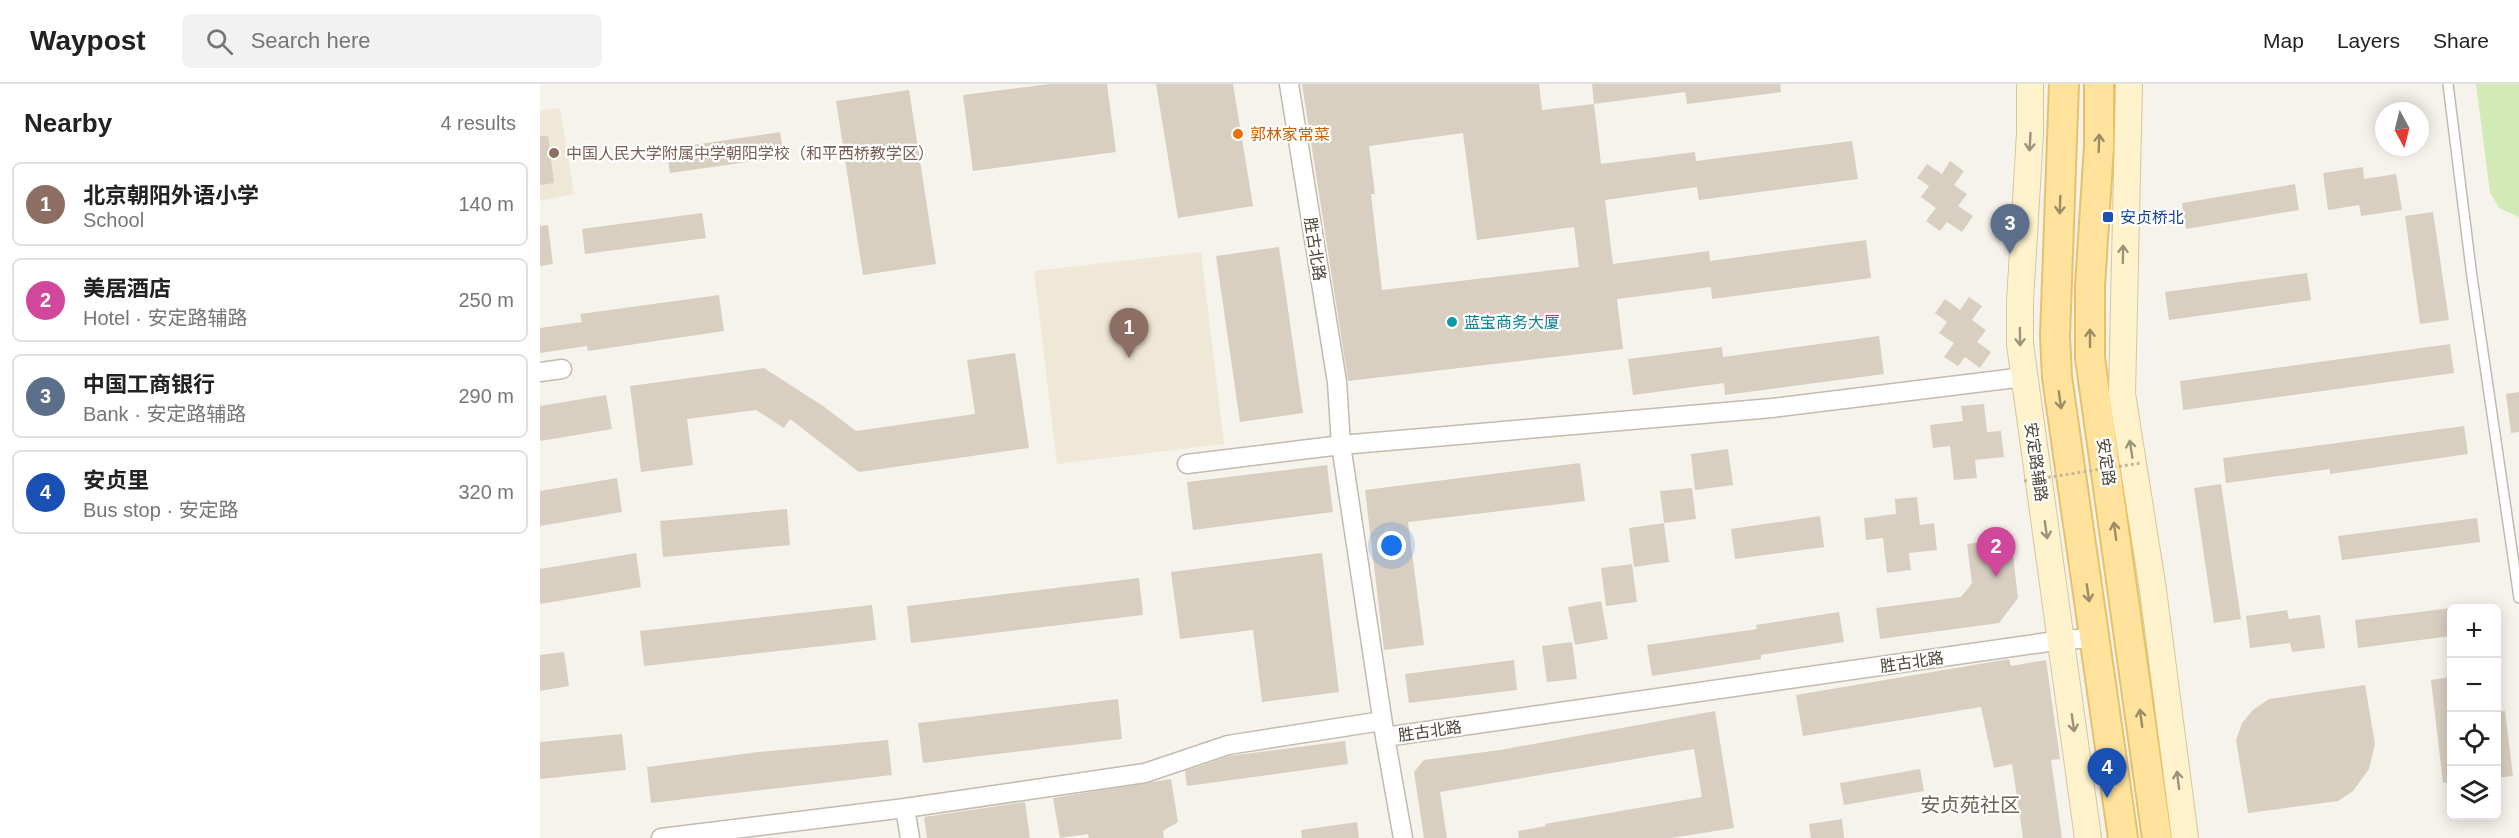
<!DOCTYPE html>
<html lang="en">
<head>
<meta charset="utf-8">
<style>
	:root { --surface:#fff; --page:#f2f2f2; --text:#222; --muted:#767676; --line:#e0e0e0; --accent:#b45309 }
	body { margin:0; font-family:Arial,"Noto Sans SC",sans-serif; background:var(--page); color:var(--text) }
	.controls { position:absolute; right:18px; bottom:18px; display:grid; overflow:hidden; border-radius:9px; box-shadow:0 3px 15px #0003 }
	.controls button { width:54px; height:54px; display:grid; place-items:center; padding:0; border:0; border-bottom:2px solid var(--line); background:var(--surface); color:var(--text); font:30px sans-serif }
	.compass { position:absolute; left:1835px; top:18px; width:54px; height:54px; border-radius:50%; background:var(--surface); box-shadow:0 3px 15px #0003; rotate:173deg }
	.you { position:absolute; left:852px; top:462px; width:21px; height:21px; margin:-15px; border:4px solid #fff; border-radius:50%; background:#1a73e8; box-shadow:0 0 0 9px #1a73e833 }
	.badge { display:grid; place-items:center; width:39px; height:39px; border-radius:50%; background:var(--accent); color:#fff; font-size:20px; font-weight:700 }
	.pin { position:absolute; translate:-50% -50px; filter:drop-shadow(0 2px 3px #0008) }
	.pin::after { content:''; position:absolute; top:32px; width:21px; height:18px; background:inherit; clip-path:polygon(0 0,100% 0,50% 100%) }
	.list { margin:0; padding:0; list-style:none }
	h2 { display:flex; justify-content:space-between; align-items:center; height:78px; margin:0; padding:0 24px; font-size:26px }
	h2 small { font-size:20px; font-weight:400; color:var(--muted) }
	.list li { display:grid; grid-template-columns:39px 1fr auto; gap:18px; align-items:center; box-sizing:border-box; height:84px; margin:0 12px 12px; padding:0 12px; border:2px solid var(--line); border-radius:9px }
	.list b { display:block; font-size:22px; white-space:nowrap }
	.list p { margin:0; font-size:20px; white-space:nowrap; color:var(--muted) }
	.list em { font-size:20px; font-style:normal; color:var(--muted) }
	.icon { flex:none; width:33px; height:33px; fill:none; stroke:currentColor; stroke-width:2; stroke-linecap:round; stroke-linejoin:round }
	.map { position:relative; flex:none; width:1979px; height:754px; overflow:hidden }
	header { display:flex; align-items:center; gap:36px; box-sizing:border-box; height:84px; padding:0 30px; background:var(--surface); border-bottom:2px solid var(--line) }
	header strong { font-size:28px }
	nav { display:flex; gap:33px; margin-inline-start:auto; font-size:21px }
	.search { width:420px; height:54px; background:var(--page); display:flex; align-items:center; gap:15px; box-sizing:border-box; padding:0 21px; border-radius:9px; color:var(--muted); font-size:22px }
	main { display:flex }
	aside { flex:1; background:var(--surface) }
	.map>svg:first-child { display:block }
	.education { fill:#efe8d6 }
	.green { fill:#d2eab5 }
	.building { fill:#d8cfc1; fill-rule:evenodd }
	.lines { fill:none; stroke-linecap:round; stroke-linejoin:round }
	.lane-casing { stroke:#c2bbae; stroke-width:12 }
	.street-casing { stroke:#c2bbae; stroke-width:21 }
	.secondary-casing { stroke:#d6c79b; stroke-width:28 }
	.primary-casing { stroke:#e6c16a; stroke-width:32 }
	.lane { stroke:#fff; stroke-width:9 }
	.street { stroke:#fff; stroke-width:18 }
	.secondary { stroke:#fff3cd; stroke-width:26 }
	.primary { stroke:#ffe39c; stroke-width:28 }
	.path-bridge { stroke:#c4b79f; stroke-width:3; stroke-dasharray:3 3; stroke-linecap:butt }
	.oneway { stroke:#9c937c }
	.oneway2 { stroke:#9c8c66 }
	.food-dot { fill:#e8710a; stroke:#fff; stroke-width:2 }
	.education-dot { fill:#8d6e63; stroke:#fff; stroke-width:2 }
	.transit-dot { fill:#1a4fb4; stroke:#fff; stroke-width:2 }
	.culture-dot { fill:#0f9aa8; stroke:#fff; stroke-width:2 }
	.labels { text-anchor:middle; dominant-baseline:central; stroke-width:4.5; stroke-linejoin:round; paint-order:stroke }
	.food-label { font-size:16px; fill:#c56008; stroke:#fff; text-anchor:start }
	.education-label { font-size:16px; fill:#785e54; stroke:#fff; text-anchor:start }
	.transit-label { font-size:16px; fill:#164399; stroke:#fff; text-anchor:start }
	.street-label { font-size:16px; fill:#4b4439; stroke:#fff }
	.culture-label { font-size:16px; fill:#0d838f; stroke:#fff; text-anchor:start }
	.quarter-label { font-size:20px; fill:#6e6250; stroke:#fff }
</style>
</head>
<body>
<header>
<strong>Waypost</strong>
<div class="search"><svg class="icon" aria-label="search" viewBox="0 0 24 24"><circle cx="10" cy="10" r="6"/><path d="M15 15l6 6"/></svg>Search here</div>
<nav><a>Map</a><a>Layers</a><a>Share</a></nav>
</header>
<main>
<aside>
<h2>Nearby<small>4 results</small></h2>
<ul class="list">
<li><span class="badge" style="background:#8d6e63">1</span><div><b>北京朝阳外语小学</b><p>School</p></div><em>140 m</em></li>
<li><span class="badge" style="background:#d1479c">2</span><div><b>美居酒店</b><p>Hotel · 安定路辅路</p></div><em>250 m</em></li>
<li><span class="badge" style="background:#5c6f8a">3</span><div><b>中国工商银行</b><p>Bank · 安定路辅路</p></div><em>290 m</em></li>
<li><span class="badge" style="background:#1a4fb4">4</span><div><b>安贞里</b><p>Bus stop · 安定路</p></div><em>320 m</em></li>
</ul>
</aside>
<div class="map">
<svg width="1979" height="754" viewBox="0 0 1979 754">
	<rect width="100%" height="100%" fill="#f6f3ec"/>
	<path class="education" d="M20 24 34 110 0 117V27Z
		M661 168 684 360 517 380 494 187Z"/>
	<path class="green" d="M1936 0H1979V133L1959 124 1950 108Z"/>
	<path class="building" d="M510 0H567L576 68 433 87 423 11Z
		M616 0H693L713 122 638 134Z
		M762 0H999L1002 26 1054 20 1061 80 1155 68 1156 77 1312 57 1318 95 1159 116 1157 103 1065 116 1073 180 1169 167 1170 177 1326 156 1331 194 1172 215 1171 203 1077 215 1083 265 808 297ZM923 49 937 156 1034 143 1039 183 842 206 831 110H835L829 62Z
		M1052 0H1240L1241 8 1147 20 1144 2 1145 8 1054 20Z
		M369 6 396 180 323 191 296 17Z
		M240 48 244 73 130 89 126 65Z
		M0 52H8L14 99 0 101Z
		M1410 77 1424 87 1414 101 1427 110 1418 122 1433 132 1422 148 1407 138 1400 147 1386 137 1396 124 1381 113 1389 102 1377 94 1387 80 1402 90Z
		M1823 83 1824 95 1856 90 1862 126 1821 132 1819 121 1788 126 1783 89Z
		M1755 100 1759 126 1646 145 1642 119Z
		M1893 128 1909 236 1880 240 1865 132Z
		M162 129 166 154 45 170 42 145Z
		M8 141 13 180 0 182V142Z
		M739 163 763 329 700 338 676 172Z
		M1767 189 1771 216 1629 236 1625 208Z
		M179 211 184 247 48 267 47 262 0 269V244L42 238 40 230Z
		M1429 213 1442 222 1432 236 1446 246 1437 258 1451 268 1440 284 1425 273 1418 282 1404 273 1414 259 1399 249 1407 238 1395 229 1405 215 1420 226Z
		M1339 252 1344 290 1185 311 1184 299 1093 311 1088 275 1182 263 1183 273Z
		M1910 260 1914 289 1643 326 1640 297Z
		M475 269 489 364 319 388 250 335 244 344 216 326 147 335 153 381 101 388 90 302 224 284 283 322 316 347 435 330 427 276Z
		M1979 308V348L1971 349 1966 310Z
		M66 311 72 345 0 357V322Z
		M1444 320 1447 348 1461 347 1464 373 1435 376 1437 394 1414 396 1410 362 1393 364 1390 341 1423 337 1421 322Z
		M1924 342 1928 370 1790 390V385L1686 399 1683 374Z
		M1188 365 1193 401 1155 406 1151 370Z
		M1040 379 1045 417 868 438 884 561 844 566 825 406Z
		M787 381 793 428 653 446 647 398Z
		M77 394 82 428 0 442V407Z
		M1681 400 1701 535 1674 539 1654 404Z
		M1152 404 1156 435 1124 439 1120 407Z
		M1377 413 1380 441 1394 439 1397 466 1369 469 1371 486 1347 489 1343 454 1326 456 1324 434 1356 430 1355 415Z
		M247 425 250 461 123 473 120 437Z
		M1280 432 1284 463 1195 475 1191 445Z
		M1937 434 1940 458 1802 476 1798 452Z
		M1124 439 1129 478 1094 483 1089 444Z
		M1471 454 1478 514 1459 539 1340 555 1336 524 1421 513 1432 499 1427 460Z
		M96 469 101 503 0 520V485Z
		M782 469 799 608 722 618 713 546 640 555 631 488Z
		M1092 480 1097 518 1066 522 1061 484Z
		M599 494 603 531 371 559 367 522Z
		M1061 517 1068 555 1035 561 1028 523Z
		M332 521 336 556 104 582 100 547Z
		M1911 524V552L1818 564 1815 536Z
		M1747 526 1749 535 1780 531 1785 564 1752 568 1750 559 1710 564 1706 532Z
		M1299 528 1304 558 1221 571V575L1112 592 1107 561 1217 545 1216 541Z
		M1032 558 1037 595 1007 598 1002 562Z
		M24 568 29 602 0 607V571Z
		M1469 575 1471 582 1506 576 1520 675 1511 676 1522 754H1483L1472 680 1454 684 1441 623 1263 652 1256 611Z
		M974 576 977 606 869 619 865 590Z
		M1911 593V698L1903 699 1891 596Z
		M1825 601 1835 660 1829 685 1813 707 1798 717 1708 729 1696 656 1702 639 1713 626 1729 615Z
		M578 615 582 655 383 679 378 639Z
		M1175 627 1194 744 1131 754H979L978 747 1006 742 1005 740 1162 713 1154 665 900 708 907 754H884L874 688 884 676 960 666Z
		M1965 627 1973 692 1956 694V628Z
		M82 650 86 686 0 695V658Z
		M348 656 352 691 111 719 107 683 218 668Z
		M805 657 808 680 647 702 645 687 689 672Z
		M1380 685 1384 707 1304 721 1300 699Z
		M631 695 638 738 623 747 624 754H549L548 750 520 754 513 714Z
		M485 718 490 754H387L384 733Z
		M1302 735 1304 754H1271L1269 740Z
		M817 738 819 754H762L761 746Z"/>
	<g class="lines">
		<defs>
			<path id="lane" d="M1908 0 1932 193 1979 514"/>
			<path id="street" d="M749 0 797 298 801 361 845 653 1522 556 1555 554
				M0 288 22 285
				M647 380 801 361 1232 324 1484 293
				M845 653 863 754
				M121 754 365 724
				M370 754 365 724 605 689 688 661 842 637"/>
			<path id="secondary" d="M1490 0V49L1480 218V260L1548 754
				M1589 0 1582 310 1613 506 1645 754"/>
			<path id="primary" d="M1524 0 1515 252 1517 293 1583 754
				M1559 0V62L1550 202V274L1617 754"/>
		</defs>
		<use href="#lane" class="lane-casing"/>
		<use href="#street" class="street-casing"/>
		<use href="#secondary" class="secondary-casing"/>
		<use href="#primary" class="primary-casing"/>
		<use href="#lane" class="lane"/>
		<use href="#street" class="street"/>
		<use href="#secondary" class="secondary"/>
		<use href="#primary" class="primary"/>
		<path class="path-bridge" d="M1484 397 1601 379"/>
	</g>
	<defs><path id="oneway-shaft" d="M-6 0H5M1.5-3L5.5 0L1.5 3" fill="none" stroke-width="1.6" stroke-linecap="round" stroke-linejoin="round" transform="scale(1.5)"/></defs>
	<g class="oneway">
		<use href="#oneway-shaft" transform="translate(1490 58) rotate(93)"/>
		<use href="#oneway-shaft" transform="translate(1583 170) rotate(-89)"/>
		<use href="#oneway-shaft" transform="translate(1480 253) rotate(89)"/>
		<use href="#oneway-shaft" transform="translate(1591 365) rotate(-99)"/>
		<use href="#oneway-shaft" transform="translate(1506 446) rotate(82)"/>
		<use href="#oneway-shaft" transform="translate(1533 639) rotate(82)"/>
		<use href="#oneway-shaft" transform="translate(1638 696) rotate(-97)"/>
	</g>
	<g class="oneway2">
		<use href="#oneway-shaft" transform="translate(1559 59) rotate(-88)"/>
		<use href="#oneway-shaft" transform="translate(1520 121) rotate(92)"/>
		<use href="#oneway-shaft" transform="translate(1550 254) rotate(-90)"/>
		<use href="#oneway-shaft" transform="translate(1520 316) rotate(82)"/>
		<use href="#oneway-shaft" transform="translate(1575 447) rotate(-98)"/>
		<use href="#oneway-shaft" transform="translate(1548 509) rotate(82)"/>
		<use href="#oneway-shaft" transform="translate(1601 634) rotate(-98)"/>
	</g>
	<circle class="food-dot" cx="698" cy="50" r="6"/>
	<circle class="education-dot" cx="14" cy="69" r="6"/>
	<rect class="transit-dot" x="1562" y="127" width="12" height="12" rx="3"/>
	<circle class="culture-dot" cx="912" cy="238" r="6"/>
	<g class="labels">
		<g class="food-label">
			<text x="710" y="50">郭林家常菜</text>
		</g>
		<g class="education-label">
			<text x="26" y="69">中国人民大学附属中学朝阳学校（和平西桥教学区）</text>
		</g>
		<g class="transit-label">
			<text x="1580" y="133">安贞桥北</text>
		</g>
		<g class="street-label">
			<text transform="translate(775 165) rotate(81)">胜古北路</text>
			<text transform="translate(1496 378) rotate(82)">安定路辅路</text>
			<text transform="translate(1566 378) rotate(82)">安定路</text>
			<text transform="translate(1372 578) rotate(-8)">胜古北路</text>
			<text transform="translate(890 647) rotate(-8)">胜古北路</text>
		</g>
		<g class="culture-label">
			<text x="924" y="238">蓝宝商务大厦</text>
		</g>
		<g class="quarter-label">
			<text x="1430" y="721">安贞苑社区</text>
		</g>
	</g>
</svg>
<div class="controls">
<button>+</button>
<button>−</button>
<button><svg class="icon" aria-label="locate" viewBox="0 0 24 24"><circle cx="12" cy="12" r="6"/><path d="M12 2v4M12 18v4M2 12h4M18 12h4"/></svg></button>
<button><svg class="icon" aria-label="layers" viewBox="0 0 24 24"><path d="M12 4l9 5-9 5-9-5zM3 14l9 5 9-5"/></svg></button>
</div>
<svg class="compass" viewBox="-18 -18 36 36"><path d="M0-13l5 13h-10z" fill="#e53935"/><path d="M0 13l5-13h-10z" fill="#767676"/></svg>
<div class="you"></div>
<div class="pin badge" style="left:589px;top:274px;background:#8d6e63">1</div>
<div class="pin badge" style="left:1456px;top:493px;background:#d1479c">2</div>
<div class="pin badge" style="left:1470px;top:170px;background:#5c6f8a">3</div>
<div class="pin badge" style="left:1567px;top:714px;background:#1a4fb4">4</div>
</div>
</main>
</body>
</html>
